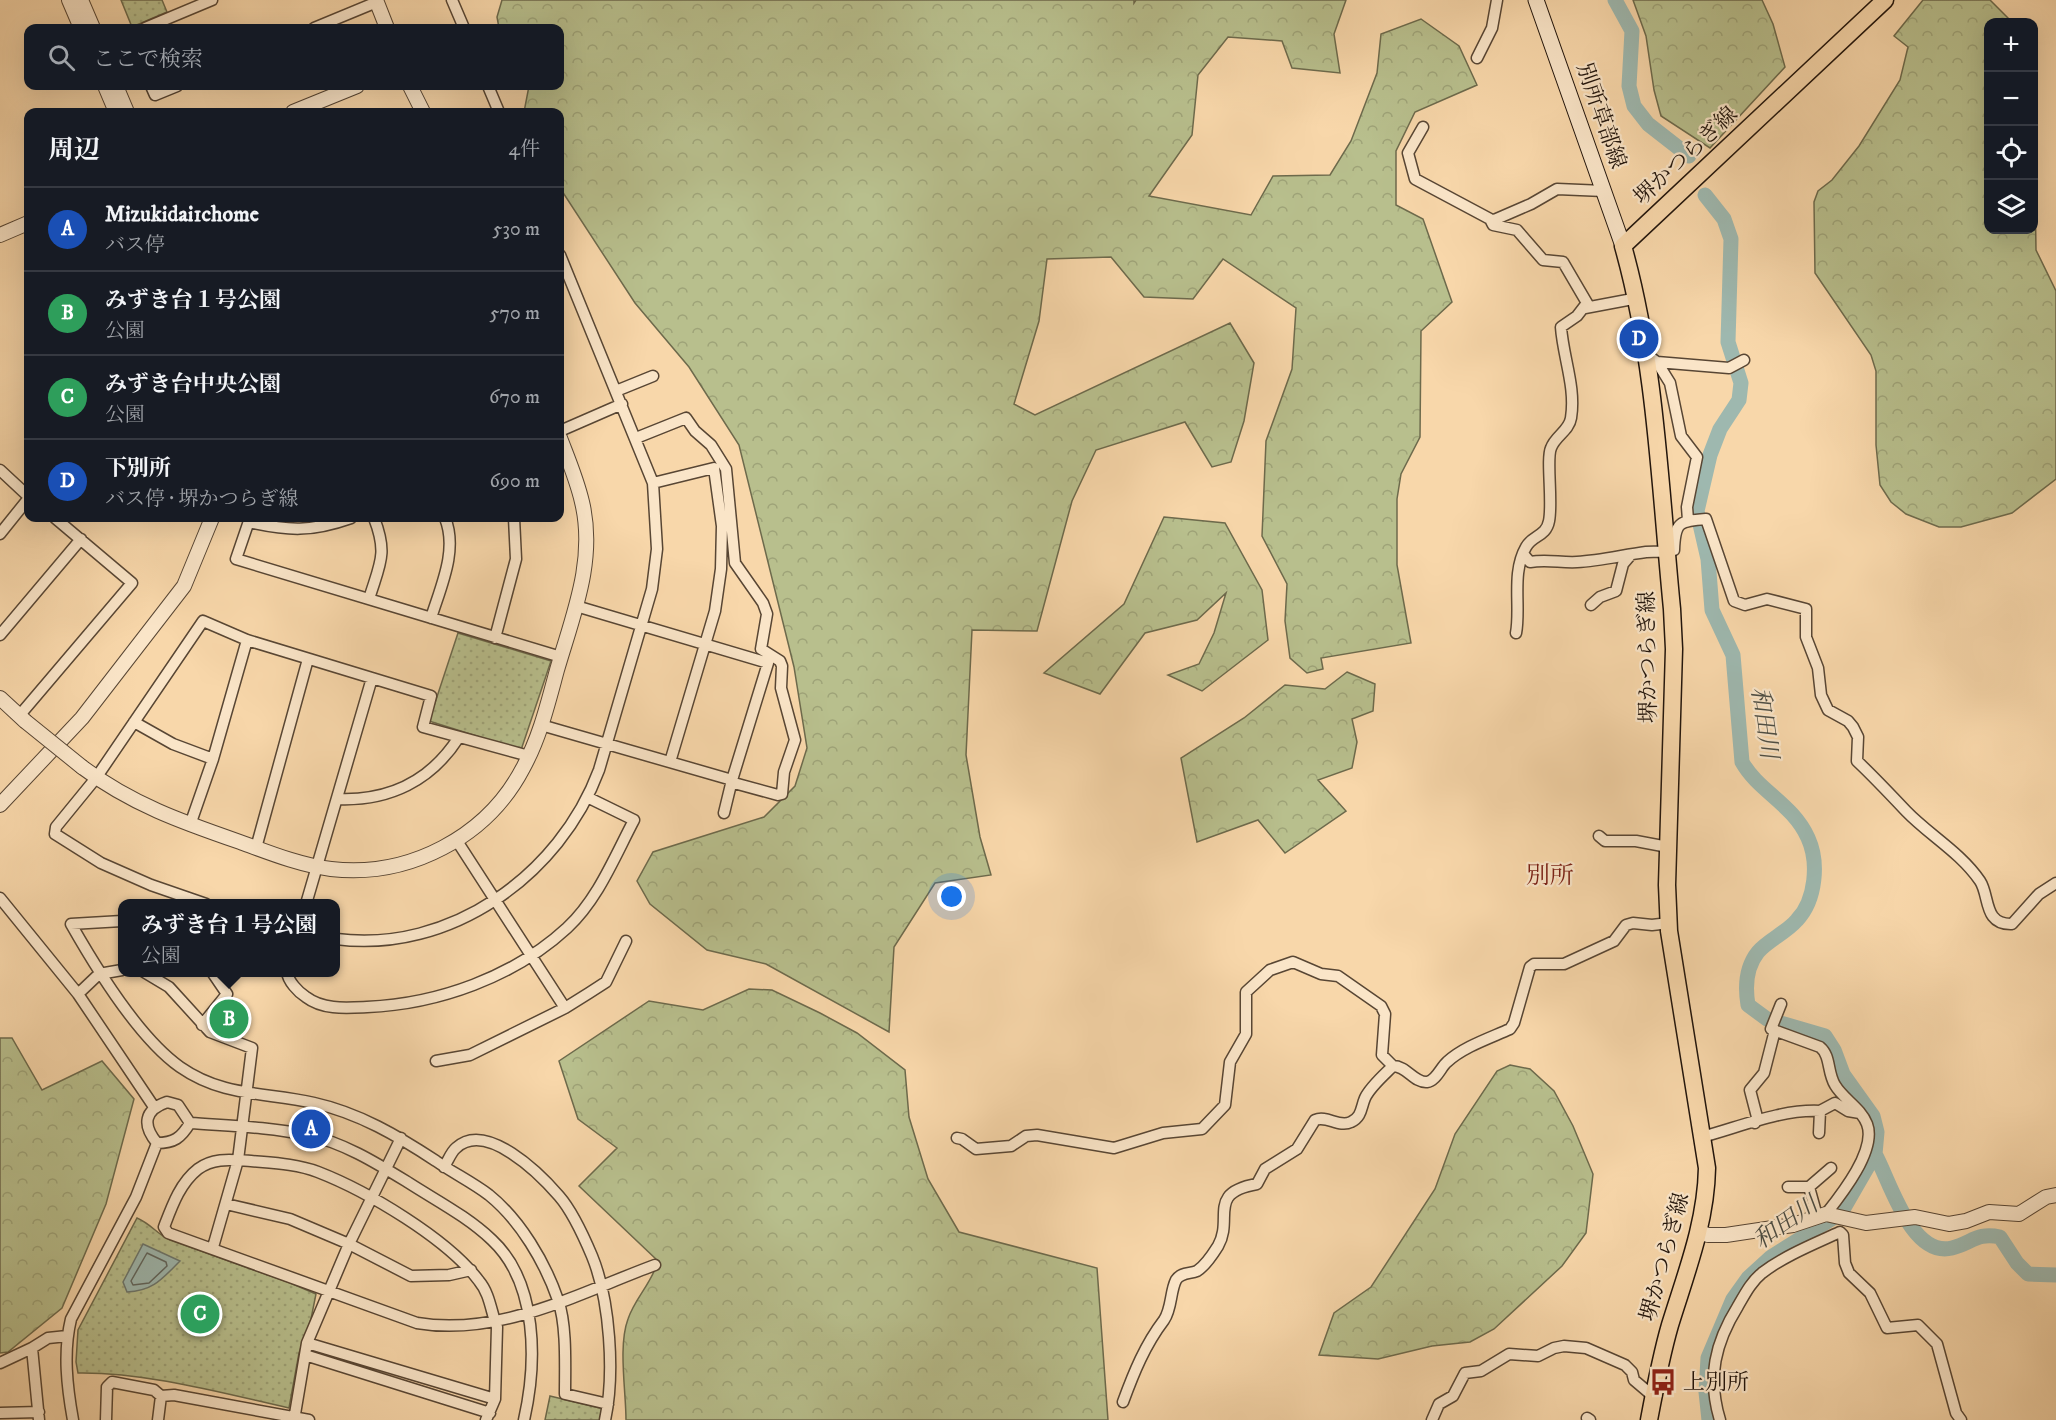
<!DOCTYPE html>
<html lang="ja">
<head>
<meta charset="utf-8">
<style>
	:root { --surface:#171b24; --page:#242831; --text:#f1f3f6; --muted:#9ea1a6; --line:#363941; --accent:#c59692 }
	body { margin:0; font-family:"IM FELL DW Pica","Noto Serif JP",serif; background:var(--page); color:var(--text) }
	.controls { position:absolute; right:18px; top:18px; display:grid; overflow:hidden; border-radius:12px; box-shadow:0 6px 24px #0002 }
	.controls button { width:54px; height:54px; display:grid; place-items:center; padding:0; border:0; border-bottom:2px solid var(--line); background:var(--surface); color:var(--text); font:30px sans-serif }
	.you { position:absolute; left:952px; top:897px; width:21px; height:21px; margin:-15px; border:4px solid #fff; border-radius:50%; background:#1a73e8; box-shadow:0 0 0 9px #1a73e833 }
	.badge { display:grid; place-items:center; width:39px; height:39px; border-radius:50%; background:var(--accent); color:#fff; font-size:20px; font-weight:700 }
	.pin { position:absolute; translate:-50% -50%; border:3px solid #fff; box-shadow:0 2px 6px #0006 }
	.popup { position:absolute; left:118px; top:899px; width:222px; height:78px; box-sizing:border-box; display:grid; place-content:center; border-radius:12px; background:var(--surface); filter:drop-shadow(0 2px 4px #0005); font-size:20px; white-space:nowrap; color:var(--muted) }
	.popup b { font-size:22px; color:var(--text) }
	.popup::after { content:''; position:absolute; left:50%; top:100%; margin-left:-12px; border:12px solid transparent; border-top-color:var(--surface) }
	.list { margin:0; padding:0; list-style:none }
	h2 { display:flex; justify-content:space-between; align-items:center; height:78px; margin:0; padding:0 24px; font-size:26px }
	h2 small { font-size:20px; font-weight:400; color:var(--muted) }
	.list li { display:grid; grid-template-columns:39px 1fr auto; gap:18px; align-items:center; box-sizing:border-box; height:84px; padding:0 24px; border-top:2px solid var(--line) }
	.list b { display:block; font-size:22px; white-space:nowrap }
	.list p { margin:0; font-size:20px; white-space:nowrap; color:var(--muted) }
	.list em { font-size:20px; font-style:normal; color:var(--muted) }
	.icon { flex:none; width:33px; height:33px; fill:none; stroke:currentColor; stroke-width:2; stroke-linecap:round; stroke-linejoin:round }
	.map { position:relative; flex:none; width:2056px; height:1420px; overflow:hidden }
	.search { position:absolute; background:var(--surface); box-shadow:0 6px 24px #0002; left:24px; top:24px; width:540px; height:66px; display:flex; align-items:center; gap:15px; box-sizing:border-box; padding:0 21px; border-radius:12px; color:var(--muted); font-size:22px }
	.panel { position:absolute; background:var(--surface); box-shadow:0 6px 24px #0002; left:24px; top:108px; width:540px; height:414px; border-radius:12px }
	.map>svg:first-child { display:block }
	.grass { fill:url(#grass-dots); stroke:#6d6a4c; stroke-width:1.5 }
	.forest { fill:url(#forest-crowns); stroke:#6d6a4c; stroke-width:1.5 }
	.water { fill:#9eb8af; stroke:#6c776e; stroke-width:1.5 }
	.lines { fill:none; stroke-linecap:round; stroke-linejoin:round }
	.shore { stroke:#60665e; stroke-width:1.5 }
	.river { stroke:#9eb8af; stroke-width:15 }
	.minor-casing { stroke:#584634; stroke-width:13 }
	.tertiary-casing { stroke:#584634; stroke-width:16 }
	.secondary-casing { stroke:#22150c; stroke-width:17 }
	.primary-casing { stroke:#22150c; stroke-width:19 }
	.minor { stroke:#fae5c8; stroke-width:10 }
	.tertiary { stroke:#fae5c8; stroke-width:14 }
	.secondary { stroke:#fae5c8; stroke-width:15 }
	.primary { stroke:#f8d7aa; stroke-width:16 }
	.tertiary-bridge-casing { stroke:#584634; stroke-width:16; stroke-linecap:butt }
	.tertiary-bridge { stroke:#fae5c8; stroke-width:14 }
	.labels { text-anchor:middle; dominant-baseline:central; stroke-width:4.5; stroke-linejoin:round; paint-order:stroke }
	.street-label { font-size:22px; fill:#22150c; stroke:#fae5c8 }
	.poi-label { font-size:22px; fill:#22150c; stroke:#fae5c8; text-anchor:start }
	.water-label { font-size:24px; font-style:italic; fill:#4d4e45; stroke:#fae5c8 }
	.neighbourhood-label { font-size:24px; fill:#7a1f14; stroke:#fae5c8 }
</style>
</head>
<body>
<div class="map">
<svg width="2056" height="1420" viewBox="0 0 2056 1420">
	<defs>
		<pattern id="grass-dots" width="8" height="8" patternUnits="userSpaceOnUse" patternTransform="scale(1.5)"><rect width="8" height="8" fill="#b8bf8d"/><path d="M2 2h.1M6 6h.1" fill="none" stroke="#9ea378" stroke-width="1.8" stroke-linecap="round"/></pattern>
		<pattern id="forest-crowns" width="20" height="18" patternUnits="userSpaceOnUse" patternTransform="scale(1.5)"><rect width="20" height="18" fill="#b8bf8d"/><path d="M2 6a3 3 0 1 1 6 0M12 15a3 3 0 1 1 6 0" fill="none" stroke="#9ea378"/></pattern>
	</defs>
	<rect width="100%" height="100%" fill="#f8d7aa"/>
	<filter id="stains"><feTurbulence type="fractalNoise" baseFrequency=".00333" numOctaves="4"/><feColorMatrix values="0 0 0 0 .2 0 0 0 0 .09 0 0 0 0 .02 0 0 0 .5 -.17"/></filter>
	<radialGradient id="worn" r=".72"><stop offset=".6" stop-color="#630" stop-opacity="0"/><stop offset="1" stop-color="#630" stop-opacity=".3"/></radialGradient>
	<path class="grass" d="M121 0H162L167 12 132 27Z
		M458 633 551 661 521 750 429 721Z
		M137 1218C151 1224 157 1234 170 1240L288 1282 316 1294 311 1319 299 1353 289 1408C222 1393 146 1372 78 1373L76 1362 78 1330Z
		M550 1396 604 1409 601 1420H545Z"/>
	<path class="forest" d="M502 0H1134V3L1136 0H1346L1334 34 1340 73 1292 68 1282 41 1228 37 1198 75 1192 135 1149 196 1251 215 1273 176 1330 175 1351 141 1377 73 1381 34 1421 19 1459 46 1477 85 1415 112 1396 151V205L1423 219 1452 302 1421 331 1420 437 1401 474 1397 499V565L1411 643 1321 658 1323 669 1307 673 1290 658 1285 621 1287 584 1262 536 1266 441 1292 369 1296 308 1223 259 1193 299 1144 297 1111 257 1047 259 1039 321 1014 404 1035 415 1230 323 1254 363 1244 421 1231 462 1212 467 1185 422 1096 450 1072 501 1037 631 972 630 966 755 980 837 991 875 935 883 894 947 889 1032 766 964 707 950 650 904 637 881 653 852 764 817 795 786 807 748 794 667 739 445 689 367 635 303 560 188V112H524L529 86H560V28H499L497 17Z
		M1633 0H1762L1773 24 1785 67 1710 148 1661 116 1654 90 1646 36Z
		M1923 0H1990L2012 22H1988V230H2034V118L2036 250 2056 291V479L2012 513 1961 527H1939L1906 514 1891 502 1880 485 1876 445V371L1871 355 1815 273 1814 202 1818 191 1832 180 1859 146 1900 80 1908 47 1894 36Z
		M1164 517 1225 523 1262 590 1268 640 1202 691 1168 675 1199 664 1214 633 1226 593 1197 620 1145 633 1100 694 1044 673 1124 604Z
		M1347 672 1375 684 1373 711 1352 719 1357 742 1352 768 1318 780 1346 811 1285 853 1258 820 1197 842 1181 758 1244 718 1285 685 1325 689Z
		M749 989 772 990 820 1013 857 1033 905 1070 909 1117 928 1179 959 1232 1097 1268 1108 1420H626C626 1391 618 1346 628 1319 635 1298 652 1283 658 1261L579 1186 617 1148 578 1119 559 1061 649 1001 703 1010Z
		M0 1038H12L42 1090 102 1061 134 1099 106 1204 62 1308 8 1352 0 1353Z
		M1510 1065 1530 1069 1554 1091 1573 1126 1593 1174 1586 1233 1562 1266 1494 1329 1470 1342 1432 1346 1378 1359 1319 1355 1334 1313 1371 1287 1435 1189 1455 1134 1497 1071Z"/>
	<path class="water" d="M143 1244 180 1261C162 1279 153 1291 127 1292L123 1282Z"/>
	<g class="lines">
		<path class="shore" d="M147 1253 166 1262 167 1266 149 1283 133 1285 131 1281Z"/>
		<path class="river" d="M1615 0 1632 31 1629 86 1634 106 1648 124 1689 156
			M1705 195 1724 219 1731 239 1728 342 1741 383 1739 400 1720 429 1710 455 1697 511 1708 559 1712 610 1733 655 1742 762C1758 791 1793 804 1808 838 1819 862 1816 900 1797 920 1786 933 1768 940 1758 952 1746 967 1745 987 1748 1005L1767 1019 1825 1036 1834 1050 1843 1074 1873 1116 1877 1132 1875 1154 1841 1213 1771 1257 1748 1278 1733 1299 1708 1358 1706 1392 1709 1420
			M1875 1154C1890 1181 1911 1258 1952 1248 1972 1243 1977 1232 2000 1237L2017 1263 2028 1274 2056 1275"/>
		<defs>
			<path id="minor" d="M452 0 464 28
				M145 28 212 0
				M314 28 377 2
				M1477 58 1492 28 1497 0
				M151 86 155 95 177 86
				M488 86 499 112
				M1423 127 1408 153 1415 179 1490 219 1494 220 1531 204 1557 189 1604 191
				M1490 219 1493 225 1517 230 1543 260 1563 262 1587 303 1577 316 1561 327C1563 357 1576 387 1571 418 1569 431 1555 436 1551 448 1546 459 1553 502 1549 521 1546 537 1532 535 1526 547 1511 573 1521 607 1516 633
				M1585 308 1638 298
				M1646 354 1657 362 1670 383 1681 436 1697 457 1687 507 1688 520
				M1657 362 1729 368 1744 360
				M616 391 653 376
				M560 431 622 404
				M636 438 686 418 695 431 711 445 726 469 735 563 763 603 767 614 761 649 780 661 782 666 781 688 795 740 784 772 782 794 778 795 734 783 732 780 724 813
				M0 470 28 496
				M653 483 714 468 722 526 721 569 715 611 670 762
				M250 518 236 559 561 657
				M249 522C289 531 311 532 351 518
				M0 534 28 499
				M1524 555 1530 562C1547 559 1561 563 1577 562 1600 561 1623 555 1646 552 1655 551 1664 553 1674 550 1675 522 1679 521 1706 519L1734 601 1745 605 1767 599 1806 609V637L1818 668 1821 695 1828 710 1848 721 1853 727 1858 737 1857 761C1874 777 1890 794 1906 811 1929 835 1960 852 1980 881 1990 896 1983 925 2012 924L2039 894 2056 883
				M369 599C380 563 388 554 374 518
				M1591 605 1600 597 1616 591 1623 564 1629 557
				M431 618C441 586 458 550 445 518
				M0 635 81 539
				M495 638 516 559 514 518
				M19 716 132 583 55 518
				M134 722 173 744 213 759
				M541 725 732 780 768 663 576 606
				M338 799C389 801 431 781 459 737
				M190 825 213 759 247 640
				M1599 836 1605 841H1636L1668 847
				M457 841 565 1008
				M256 848 308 659
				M0 898 78 994 154 1107
				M206 904 151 885 101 863 55 834 56 827 96 778 203 621 247 640 431 696 423 727 529 756
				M306 904 372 678
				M122 921 71 924C96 968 139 1038 180 1067 223 1097 265 1092 314 1103 359 1113 398 1136 436 1161 453 1173 472 1182 489 1195 520 1220 545 1262 558 1300 567 1325 565 1367 565 1394L608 1404
				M336 939C450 954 560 875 599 770L652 589 657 549 653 483 560 255
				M144 972 169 987 210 1032 252 1048 238 1160 213 1247
				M287 972C288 981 298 992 306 997 323 1010 346 1008 367 1007 438 1004 514 977 567 928 598 899 614 858 634 820L589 798
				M78 994 99 974 122 970
				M1781 1004 1771 1029 1820 1047C1831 1056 1827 1072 1835 1085 1843 1099 1861 1108 1867 1124 1877 1150 1841 1195 1826 1214
				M202 1025 227 994 212 972
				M436 1061 470 1055 565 1008 589 993 606 982 626 941
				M167 1102 178 1105 190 1123C181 1138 174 1143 157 1143 142 1125 144 1110 167 1102Z
				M1820 1111 1835 1103 1848 1111 1860 1113
				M190 1123C229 1126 269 1127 307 1135 343 1142 378 1164 409 1183 437 1201 468 1217 492 1240 538 1283 537 1363 524 1420
				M1755 1123 1757 1117 1750 1090 1764 1073 1775 1030
				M1702 1137C1740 1127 1781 1109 1820 1111L1819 1133
				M957 1138 962 1139 976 1149 1011 1146 1026 1136 1037 1135 1114 1148 1163 1133 1202 1129 1225 1105 1230 1062 1246 1034V992L1270 970 1293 962 1321 974 1338 976 1381 1006 1385 1014 1382 1055 1393 1066
				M444 1167C448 1161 451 1152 456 1148 486 1120 540 1174 559 1196 573 1212 584 1237 592 1256 610 1300 615 1374 605 1420
				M1788 1187H1809L1831 1168
				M1809 1187 1817 1216
				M226 1204 290 1219 349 1244 411 1276 449 1275 471 1270
				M307 1343 495 1399
				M305 1355 490 1413
				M0 1363 32 1348
				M1123 1402C1134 1372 1145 1345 1164 1320 1172 1308 1170 1292 1176 1280 1181 1272 1190 1274 1197 1271 1205 1266 1213 1254 1218 1246 1234 1218 1206 1193 1257 1184L1265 1169 1297 1149 1315 1120C1327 1115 1339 1128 1351 1122 1362 1117 1361 1107 1365 1098 1370 1087 1384 1075 1393 1066 1407 1066 1414 1083 1427 1082 1436 1081 1441 1067 1447 1062 1463 1047 1490 1038 1510 1029L1514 1023 1530 967 1534 964H1564L1614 941 1626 925 1633 923 1652 925 1669 923
				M0 1413 39 1412
				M1587 1418 1590 1420
				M39 1420 32 1348 48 1338 67 1336
				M73 1420C67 1387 63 1352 71 1319L136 1197 157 1143
				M106 1420 107 1387 112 1382 154 1390 161 1396 174 1395 309 1420
				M158 1420 161 1396
				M294 1420 307 1343 349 1244 401 1138
				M486 1420 495 1399 497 1327C491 1312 490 1294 479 1281 448 1239 367 1191 318 1172 297 1164 273 1163 251 1161 232 1160 214 1157 198 1169 180 1183 172 1206 164 1227L168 1233 417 1323C500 1337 579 1293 655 1265
				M1432 1420 1439 1404 1453 1396 1465 1373 1481 1371 1509 1354 1538 1356 1554 1348 1564 1346 1586 1348 1625 1365 1632 1372 1634 1380 1654 1397
				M1720 1420C1707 1377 1715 1343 1738 1306 1745 1294 1751 1282 1762 1273 1784 1256 1814 1244 1840 1232L1843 1235 1845 1263 1849 1273 1870 1293 1887 1328 1918 1325 1937 1344 1956 1413 1961 1420"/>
			<path id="tertiary" d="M69 0 81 28
				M81 0 93 28
				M376 0 387 28
				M105 86 116 112
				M116 86 127 112
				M410 86 423 112
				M293 112 357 86
				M0 235 28 223
				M0 698 25 721
				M82 767C131 804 182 822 240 842 270 853 300 865 331 869 409 878 487 837 523 768 540 737 548 703 557 670 573 615 596 560 582 502 577 480 568 459 560 438
				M0 805 82 718 184 586 212 518
				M1699 1232 1708 1235H1726L1793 1225 1826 1214 1866 1223 1915 1217 1949 1224 1966 1221 1989 1212 2019 1214 2046 1197 2056 1195"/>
			<path id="secondary" d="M1536 0 1623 246"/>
			<path id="primary" d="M1649 1420C1655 1388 1661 1356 1670 1325 1686 1273 1706 1223 1707 1168L1669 931 1667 885 1674 649 1672 609C1660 488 1656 363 1623 246L1885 0"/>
		</defs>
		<use href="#minor" class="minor-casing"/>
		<use href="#tertiary" class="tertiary-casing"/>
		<use href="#secondary" class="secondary-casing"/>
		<use href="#primary" class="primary-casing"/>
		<use href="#minor" class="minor"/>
		<use href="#tertiary" class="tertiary"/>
		<use href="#secondary" class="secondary"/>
		<use href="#primary" class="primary"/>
		<defs>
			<path id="tertiary-bridge" d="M25 721 82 767"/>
		</defs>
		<use href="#tertiary-bridge" class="tertiary-bridge-casing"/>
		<use href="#tertiary-bridge" class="tertiary-bridge"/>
	</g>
	<defs>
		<symbol id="bus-bare" viewBox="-9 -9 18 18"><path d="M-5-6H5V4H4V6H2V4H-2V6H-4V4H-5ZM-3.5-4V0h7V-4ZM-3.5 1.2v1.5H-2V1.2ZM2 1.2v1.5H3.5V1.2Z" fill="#8f2418" stroke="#fae5c8" stroke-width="2.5" paint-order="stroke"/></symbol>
	</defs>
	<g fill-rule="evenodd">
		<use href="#bus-bare" x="1644" y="1363" width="38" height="38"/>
	</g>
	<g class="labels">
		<g class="street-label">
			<text transform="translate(1601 116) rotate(71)">別所草部線</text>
			<text transform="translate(1686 156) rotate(-43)">堺かつらぎ線</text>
			<text transform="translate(1648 657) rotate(-91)">堺かつらぎ線</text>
			<text transform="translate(1665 1257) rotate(-75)">堺かつらぎ線</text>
		</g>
		<g class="poi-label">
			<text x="1683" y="1382">上別所</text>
		</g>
		<g class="water-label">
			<text transform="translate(1764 723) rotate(82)">和田川</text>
			<text transform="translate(1786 1223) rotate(-35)">和田川</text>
		</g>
		<g class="neighbourhood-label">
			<text x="1550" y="876">別所</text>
		</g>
	</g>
	<rect width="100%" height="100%" filter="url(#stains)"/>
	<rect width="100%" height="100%" fill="url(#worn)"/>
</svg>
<div class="controls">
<button>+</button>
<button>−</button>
<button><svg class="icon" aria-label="locate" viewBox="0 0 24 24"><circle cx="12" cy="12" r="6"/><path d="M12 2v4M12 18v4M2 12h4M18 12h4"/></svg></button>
<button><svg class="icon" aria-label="layers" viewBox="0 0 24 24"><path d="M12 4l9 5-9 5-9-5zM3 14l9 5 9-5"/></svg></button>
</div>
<div class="you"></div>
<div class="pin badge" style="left:311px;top:1129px;background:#1a4fb4">A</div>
<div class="pin badge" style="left:229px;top:1019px;background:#2e9e5b">B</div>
<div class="popup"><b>みずき台１号公園</b>公園</div>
<div class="pin badge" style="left:200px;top:1314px;background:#2e9e5b">C</div>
<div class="pin badge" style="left:1639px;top:339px;background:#1a4fb4">D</div>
<div class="search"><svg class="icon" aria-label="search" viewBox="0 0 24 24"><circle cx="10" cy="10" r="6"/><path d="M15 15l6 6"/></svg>ここで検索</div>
<section class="panel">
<h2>周辺<small>4件</small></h2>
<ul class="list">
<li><span class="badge" style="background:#1a4fb4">A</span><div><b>Mizukidai1chome</b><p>バス停</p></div><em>530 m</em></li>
<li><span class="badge" style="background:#2e9e5b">B</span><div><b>みずき台１号公園</b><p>公園</p></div><em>570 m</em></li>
<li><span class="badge" style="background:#2e9e5b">C</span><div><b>みずき台中央公園</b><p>公園</p></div><em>670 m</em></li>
<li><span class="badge" style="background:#1a4fb4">D</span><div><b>下別所</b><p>バス停 · 堺かつらぎ線</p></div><em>690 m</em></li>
</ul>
</section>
</div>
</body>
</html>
